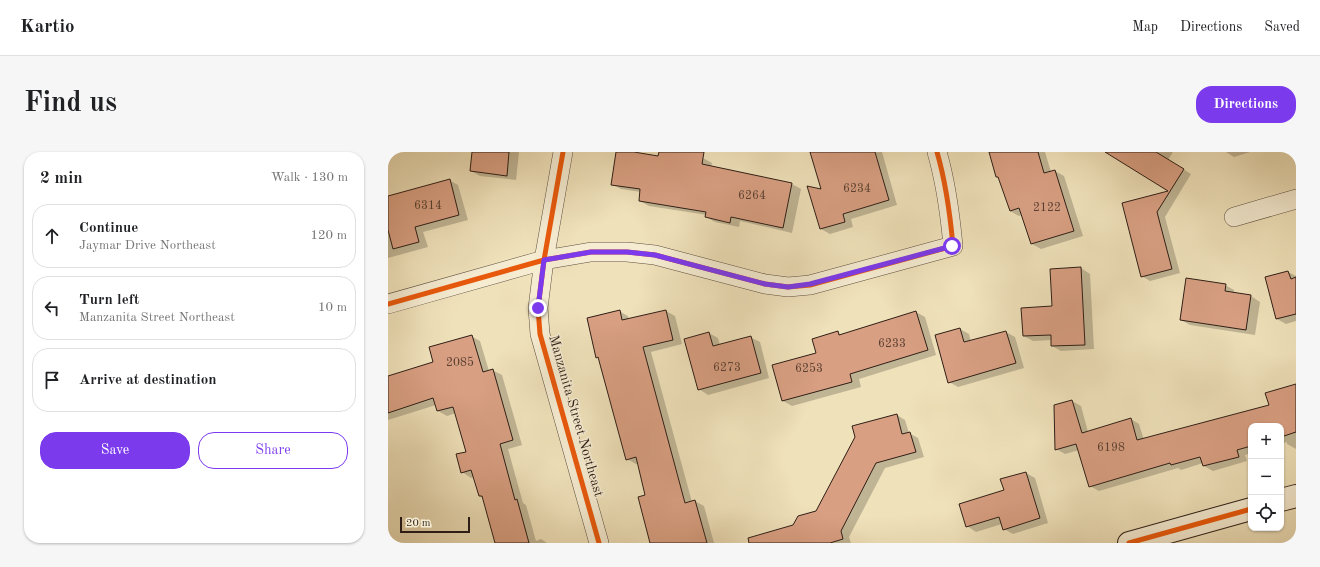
<!DOCTYPE html>
<html lang="en">
<head>
<meta charset="utf-8">
<style>
	:root { --surface:#fff; --page:#f6f6f6; --text:#202124; --muted:#757577; --line:#e0e0e0; --accent:#7c3aed }
	body { margin:0; font-family:"Old Standard TT",serif; background:var(--page); color:var(--text) }
	.controls { position:absolute; right:12px; bottom:12px; display:grid; overflow:hidden; border-radius:8px; box-shadow:0 1px 3px #0004 }
	.controls button { width:36px; height:36px; display:grid; place-items:center; padding:0; border:0; border-bottom:1px solid var(--line); background:var(--surface); color:var(--text); font:20px sans-serif }
	.scale { position:absolute; left:12px; bottom:10px; width:70px; box-sizing:border-box; padding-left:4px; border:2px solid #2e1e16; border-top:0; font-size:11px; line-height:14px; white-space:nowrap; color:#2e1e16; -webkit-text-stroke:3px #f5ecd2; paint-order:stroke }
	.stop { position:absolute; width:12px; height:12px; margin:-9px; border:3px solid #7c3aed; border-radius:50%; background:#fff }
	.stop.end { background:#7c3aed; border-color:#fff; box-shadow:0 1px 4px #0008 }
	.list { margin:0; padding:0; list-style:none }
	h2 { display:flex; justify-content:space-between; align-items:center; height:52px; margin:0; padding:0 16px; font-size:17px }
	h2 small { font-size:13px; font-weight:400; color:var(--muted) }
	.list li { display:grid; grid-template-columns:26px 1fr auto; gap:12px; align-items:center; box-sizing:border-box; height:64px; margin:0 8px 8px; padding:0 8px; border:1px solid var(--line); border-radius:16px }
	.list b { display:block; font-size:15px; white-space:nowrap }
	.list p { margin:0; font-size:13px; white-space:nowrap; color:var(--muted) }
	.list em { font-size:13px; font-style:normal; color:var(--muted) }
	.actions { display:flex; gap:8px; padding:12px 16px }
	.actions a { flex:1; padding:9px 0; border:1px solid var(--accent); border-radius:16px; text-align:center; font-size:14px; color:var(--accent) }
	.actions .main { background:var(--accent); color:#fff }
	.icon { flex:none; width:22px; height:22px; fill:none; stroke:currentColor; stroke-width:2; stroke-linecap:round; stroke-linejoin:round }
	.map { position:relative; flex:none; width:908px; height:391px; overflow:hidden; border-radius:16px }
	header { display:flex; align-items:center; gap:24px; box-sizing:border-box; height:56px; padding:0 20px; background:var(--surface); border-bottom:1px solid var(--line) }
	header strong { font-size:19px }
	nav { display:flex; gap:22px; margin-inline-start:auto; font-size:14px }
	.intro { display:flex; align-items:center; justify-content:space-between; box-sizing:border-box; height:96px; padding:0 24px }
	h1 { margin:0; font-size:28px }
	.button { padding:10px 18px; border-radius:16px; background:var(--accent); color:#fff; font-size:14px; font-weight:700 }
	main { display:flex; gap:24px; padding:0 24px }
	aside { flex:1; background:var(--surface); border-radius:16px; box-shadow:0 1px 3px #0004 }
	.map>svg:first-child { display:block }
	.shadow { fill:#0003 }
	.building { fill:#d89f82; stroke:#2e1e16 }
	.lines { fill:none; stroke-linecap:round; stroke-linejoin:round }
	.street-casing { stroke:#5e4f3f; stroke-width:20 }
	.secondary-casing { stroke:#2e1e16; stroke-width:24 }
	.street { stroke:#f5ecd2; stroke-width:19 }
	.secondary { stroke:#f5ecd2; stroke-width:22 }
	.cycleway-casing { stroke:#f5ecd2; stroke-width:8 }
	.cycleway { stroke:#e8590c; stroke-width:5 }
	.route { stroke:#7c3aed; stroke-width:5 }
	.labels { text-anchor:middle; dominant-baseline:central; stroke-width:3; stroke-linejoin:round; paint-order:stroke }
	.number-label { font-size:12px; fill:#583e31 }
	.street-label { font-size:14px; fill:#2e1e16; stroke:#f5ecd2 }
</style>
</head>
<body>
<header>
<strong>Kartio</strong>
<nav><a>Map</a><a>Directions</a><a>Saved</a></nav>
</header>
<div class="intro"><h1>Find us</h1><a class="button">Directions</a></div>
<main>
<aside>
<h2>2 min<small>Walk · 130 m</small></h2>
<ul class="list">
<li><svg class="icon" aria-label="ahead" viewBox="0 0 24 24"><path d="M12 20V5M6 11l6-6 6 6"/></svg><div><b>Continue</b><p>Jaymar Drive Northeast</p></div><em>120 m</em></li>
<li><svg class="icon" aria-label="left" viewBox="0 0 24 24"><path d="M17 20v-9H6M10 6l-5 5 5 5"/></svg><div><b>Turn left</b><p>Manzanita Street Northeast</p></div><em>10 m</em></li>
<li><svg class="icon" aria-label="arrive" viewBox="0 0 24 24"><path d="M6 21V4h12l-3 4 3 4H6"/></svg><div><b>Arrive at destination</b></div></li>
</ul>
<div class="actions"><a class="main">Save</a><a>Share</a></div>
</aside>
<div class="map">
<svg width="908" height="391" viewBox="0 0 908 391">
	<rect width="100%" height="100%" fill="#efe1ba"/>
	<filter id="stains"><feTurbulence type="fractalNoise" baseFrequency=".005" numOctaves="4"/><feColorMatrix values="0 0 0 0 .2 0 0 0 0 .09 0 0 0 0 .02 0 0 0 .5 -.17"/></filter>
	<radialGradient id="worn" r=".72"><stop offset=".6" stop-color="#630" stop-opacity="0"/><stop offset="1" stop-color="#630" stop-opacity=".3"/></radialGradient>
	<path class="shadow" d="M85 0H131L128 28 92 24 83 19Z
		M229 0H239L271 5 272 0H282L315 6 324 11 323 15 404 32 413 37 404 81 352 69 351 75 327 70 318 65 319 63 261 54 252 49 253 40 233 37 224 32Z
		M423 0H494L509 53 463 67 465 75 442 82 433 77 434 39Z
		M602 0H657L663 20 667 19 676 24 695 84 653 97 644 92 634 63 631 64 622 59 612 27 609 25Z
		M738 0H785L780 8 803 22 777 65 792 121 762 129 754 124 735 52 783 39 733 9Z
		M838 0H862L846 5Z
		M61 28 70 33 80 68 35 80 40 95 0 106V46Z
		M693 116 702 122 706 197 673 199 664 194V188L645 189 636 184 665 155Z
		M900 120 908 124V169L898 172 889 167Z
		M837 133 846 138V142L863 144 872 150 867 183 802 173 793 168Z
		M231 159 240 164 241 168 278 159 287 164 294 192 263 200 304 350 307 349 316 354 326 391H264L259 343 250 312H248L239 307 212 207 209 205Z
		M528 160 537 165 548 203 471 227 473 235 404 254 395 249 450 181 454 183Z
		M572 177 581 182 583 190 618 180 627 185 636 216 570 235 561 230Z
		M321 181 330 186 332 193 362 185 372 190 381 226 320 243 311 237Z
		M83 184 92 189 101 219 104 218 114 223 134 293 120 297 135 351 138 353 148 389 153 387 159 391H108L95 346 91 344 86 325 83 326 74 320 79 300 68 261 59 264 50 259 48 253 0 268V225L47 211Z
		M908 233V297L899 292V290L893 292V274H863V301L857 303 859 309 825 319 816 314 815 311 793 318 790 316 711 339 702 334 691 298 677 302 668 297 667 254 684 249 693 254 700 280 743 267 751 272 756 288 882 253Z
		M509 263 517 268 521 281 530 286 536 305 497 316 461 385 463 391H387L406 374 429 359Z
		M638 321 647 326 660 371 625 382 616 377 614 372 588 380 579 374Z"/>
	<path class="building" d="M84 0H121L119 24 82 19Z
		M228 0H246L270 4 271 0H316L314 12 404 31 395 76 343 65 342 71 317 65 318 60 251 49 252 37 223 33Z
		M422 0H487L501 48 455 62 457 70 432 77 419 34 433 37Z
		M601 0H650L656 21 667 18 686 79 643 92 631 56 622 59 610 25H608Z
		M717 0H768L796 17 769 60 784 117 753 125 734 51 780 39Z
		M62 27 71 63 27 75 31 90 5 97 0 78V44Z
		M693 115 697 193 663 194V183L635 184 633 156 664 154 662 117Z
		M900 119 903 127 908 125V162L888 167 877 125Z
		M798 126 838 132 837 139 863 143 858 178 792 168Z
		M232 158 234 168 278 158 285 188 255 195 297 351 307 348 319 391H262L250 345 257 343 248 305 238 308 210 205 208 206 199 166Z
		M528 159 540 198 462 222 464 230 394 249 384 213 428 201 424 187 450 179 451 183Z
		M572 176 576 190 618 179 628 211 560 231 547 183Z
		M321 180 325 194 363 184 373 221 310 238 296 187Z
		M84 183 95 220 105 217 125 288 112 292 127 348 129 347 141 391H107L94 344H91L83 318 73 321 68 302 78 300 65 255 49 259 45 246 0 261V224L45 210 41 195Z
		M908 232V280L893 285V274H863V294L849 298 851 305 815 314 812 305 783 313 782 311 701 335 688 292 667 298 666 253 684 248 694 281 743 266 749 288 881 253 877 241Z
		M509 262 514 282 522 280 528 300 488 311 453 379 455 387 442 391H361L360 386 405 373 410 364 428 359 467 285 464 274Z
		M638 320 652 366 615 378 611 365 578 375 571 352 616 338 612 327Z"/>
	<g class="lines">
		<defs>
			<path id="street" d="M175 0 156 108 150 156 152 182 211 391
				M846 65 908 47
				M0 152 156 108 203 100H239L267 103 377 132 400 135 422 133 565 94C562 61 558 31 549 0"/>
			<path id="secondary" d="M893 348 908 344
				M741 391 863 357"/>
		</defs>
		<use href="#street" class="street-casing"/>
		<use href="#secondary" class="secondary-casing"/>
		<use href="#street" class="street"/>
		<use href="#secondary" class="secondary"/>
		<defs>
			<path id="cycleway" d="M175 0 156 108 150 156 152 182 211 391
				M0 152 156 108 203 100H239L267 103 377 132 400 135 422 133 565 94C562 61 558 31 549 0
				M741 391 863 357"/>
		</defs>
		<use href="#cycleway" class="cycleway-casing"/>
		<use href="#cycleway" class="cycleway"/>
	</g>
	<g class="lines">
		<path class="route" d="M150 156 156 108 203 100H239L267 103 377 132 400 135 422 132 564 94"/>
	</g>
	<g class="labels">
		<g class="number-label">
			<text x="469" y="37">6234</text>
			<text x="364" y="44">6264</text>
			<text x="40" y="54">6314</text>
			<text x="659" y="56">2122</text>
			<text x="504" y="192">6233</text>
			<text x="72" y="211">2085</text>
			<text x="339" y="216">6273</text>
			<text x="421" y="217">6253</text>
			<text x="723" y="296">6198</text>
		</g>
		<g class="street-label">
			<text transform="translate(188 264) rotate(74)">Manzanita Street Northeast</text>
		</g>
	</g>
	<rect width="100%" height="100%" filter="url(#stains)"/>
	<rect width="100%" height="100%" fill="url(#worn)"/>
</svg>
<div class="controls">
<button>+</button>
<button>−</button>
<button><svg class="icon" aria-label="locate" viewBox="0 0 24 24"><circle cx="12" cy="12" r="6"/><path d="M12 2v4M12 18v4M2 12h4M18 12h4"/></svg></button>
</div>
<div class="scale">20 m</div>
<div class="stop" style="left:564px;top:94px"></div>
<div class="stop end" style="left:150px;top:156px"></div>
</div>
</main>
</body>
</html>
